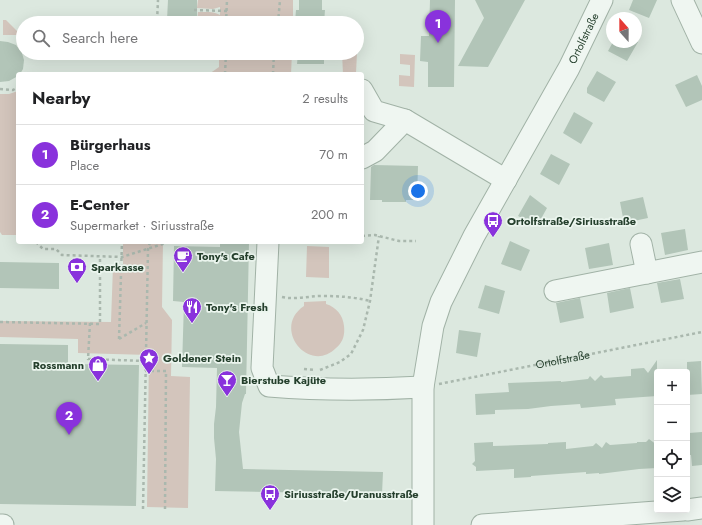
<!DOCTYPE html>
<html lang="en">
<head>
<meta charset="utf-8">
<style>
	:root { --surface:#fff; --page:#f6f6f6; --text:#202124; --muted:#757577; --line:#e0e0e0; --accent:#8932dc }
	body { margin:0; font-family:Jost,sans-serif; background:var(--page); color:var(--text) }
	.controls { position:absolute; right:12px; bottom:12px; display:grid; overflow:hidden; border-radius:4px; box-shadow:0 4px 16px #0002 }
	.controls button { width:36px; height:36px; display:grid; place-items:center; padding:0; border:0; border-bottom:1px solid var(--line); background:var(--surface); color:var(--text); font:20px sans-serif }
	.compass { position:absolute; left:606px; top:12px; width:36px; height:36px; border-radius:50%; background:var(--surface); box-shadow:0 4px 16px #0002; rotate:339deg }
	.you { position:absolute; left:418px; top:191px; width:14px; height:14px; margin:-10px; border:3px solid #fff; border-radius:50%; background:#1a73e8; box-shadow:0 0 0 6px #1a73e833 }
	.badge { display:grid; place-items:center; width:26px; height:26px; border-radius:50%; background:var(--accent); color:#fff; font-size:13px; font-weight:700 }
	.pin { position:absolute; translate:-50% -33px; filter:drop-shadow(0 1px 2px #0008) }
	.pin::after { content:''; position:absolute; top:21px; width:14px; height:12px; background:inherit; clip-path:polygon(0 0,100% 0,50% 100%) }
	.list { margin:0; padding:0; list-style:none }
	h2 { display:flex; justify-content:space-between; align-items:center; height:52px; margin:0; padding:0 16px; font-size:17px }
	h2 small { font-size:13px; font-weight:400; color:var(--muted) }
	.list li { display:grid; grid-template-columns:26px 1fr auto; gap:12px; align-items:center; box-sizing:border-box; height:60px; padding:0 16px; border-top:1px solid var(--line) }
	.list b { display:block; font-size:15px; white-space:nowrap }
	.list p { margin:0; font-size:13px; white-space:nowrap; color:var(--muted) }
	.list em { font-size:13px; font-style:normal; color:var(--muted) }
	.icon { flex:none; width:22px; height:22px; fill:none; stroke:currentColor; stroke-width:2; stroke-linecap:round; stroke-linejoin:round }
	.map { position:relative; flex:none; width:702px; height:525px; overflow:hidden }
	.search { position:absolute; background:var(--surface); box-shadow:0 4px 16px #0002; left:16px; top:16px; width:348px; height:44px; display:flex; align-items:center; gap:10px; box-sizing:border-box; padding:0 14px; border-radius:22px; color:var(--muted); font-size:15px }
	.panel { position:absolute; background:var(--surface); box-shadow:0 4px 16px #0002; left:16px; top:72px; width:348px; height:172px; border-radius:4px }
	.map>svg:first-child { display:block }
	.green { fill:#d3c5bc }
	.building { fill:#b2c5b8 }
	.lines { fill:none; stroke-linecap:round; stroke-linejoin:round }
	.minor-casing { stroke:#a1b2a6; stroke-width:23 }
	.path { stroke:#aab8ae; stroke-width:2.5; stroke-dasharray:3 3; stroke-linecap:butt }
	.minor { stroke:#eff6f1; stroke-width:21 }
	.labels { text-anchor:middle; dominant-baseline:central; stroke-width:3.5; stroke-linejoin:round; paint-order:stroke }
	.street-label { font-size:11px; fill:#243f2c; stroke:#ebf5ee }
	.poi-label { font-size:11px; font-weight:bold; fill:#243f2c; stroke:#ebf5ee; text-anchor:start }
</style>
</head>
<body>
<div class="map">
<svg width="702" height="525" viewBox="0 0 702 525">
	<rect width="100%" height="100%" fill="#dce8df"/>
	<path class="green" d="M198 0H293V23H197L198 12C205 12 214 11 220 15V7L213 9 197 8Z
		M3 20H6L23 37V53H31H22L18 47V35H3Z
		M219 53H292L291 74H209L219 67Z
		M342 53H357L356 73V74H343Z
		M400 54 415 55 414 87 399 86V75L410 76V65L400 64Z
		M18 91V235H2L0 232V94H9Z
		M123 242H163L162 307 172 320 171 376 190 377 188 508 147 507 149 355 78 353V339L0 337V321L111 322 113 266H123Z
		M307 246 329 247V278L306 277Z
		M326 301V304C336 307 343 315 344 326 345 335 343 342 336 348 309 375 271 328 304 306V302Z"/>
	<path class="building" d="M168 0H197V23H172V20H167Z
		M299 0H322V10H325L324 23H298L295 22 296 10H299Z
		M430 0H455L454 87H428V62L420 61 421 36H429Z
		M475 0H525L488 67 458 66 484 18Z
		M633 0H657L649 18 629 10Z
		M0 41 8 42 16 45 22 53 24 60 23 69 20 74H18V76L9 81 0 82Z
		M613 42H638L627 61 608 51Z
		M298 53H324V64H297Z
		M597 71 616 82 604 102 587 93V88Z
		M697 75 702 86V100L686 107 675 85Z
		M574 112 593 123 581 144 563 133Z
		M551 154 570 164 559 185 540 174Z
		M374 165 418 166 417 200H406V202H382V200H370L371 167Z
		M530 195 547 208 537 226 518 216Z
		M643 197 648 218 624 223 620 202Z
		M685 229 688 250 665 255 661 233Z
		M510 241 530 250 521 271 501 264Z
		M220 242H249L246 394H245L242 403 239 432 243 469 383 472 382 494 215 491 216 459 214 438V424L216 407 217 368 182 367 184 302 173 301 174 246 220 247Z
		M609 243 613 265 589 269 585 248Z
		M0 262 59 263V289L0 288Z
		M680 279 684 299 661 303 657 283Z
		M485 285 505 291 499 314 478 308Z
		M630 288 634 308 610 313 607 293Z
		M580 298 584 318 560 323 556 303Z
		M459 330 481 333 477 357 456 353Z
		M0 344 68 345V364L139 365 136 506 0 504Z
		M657 360V396L615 399 616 405 581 408 580 404 551 406 528 409 495 410V414L476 415 475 394 509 392 508 383 561 381V382L588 379 590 376 595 381 601 375 604 378 631 376V369L644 368 648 373Z
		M701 361 702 394 687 395V362Z
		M702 432V465L692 466 691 455H688L687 444 690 443 689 433Z
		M649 439 657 445V468L639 469 599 474V473L586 474V472L531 476V477L514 478V469L476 471V467L472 464 475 461 474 443 493 442V446L548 444V443L566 442V449L593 446 596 443 602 448 606 442 610 445 637 443V442H646Z"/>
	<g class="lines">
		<defs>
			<g id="minor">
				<path d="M682 0 702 43"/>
				<path d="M362 90 374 111 405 120 506 180"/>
				<path d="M362 158 375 151 405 120"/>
				<path d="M268 242 262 368 269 386C320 390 372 390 423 387"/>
				<path d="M641 244 647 273"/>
				<path d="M555 291 702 262"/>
				<path d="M687 510 702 508"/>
				<path d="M0 525H3"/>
				<path id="s2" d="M423 525V387L433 326 441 302 474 236 569 68 602 0"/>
				<path d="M482 525 683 510"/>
			</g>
		</defs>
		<use href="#minor" class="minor-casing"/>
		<g class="path">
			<path d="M194 10 227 11"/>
			<path d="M39 18 157 22 158 0"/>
			<path d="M226 23 227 0"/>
			<path d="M278 23 280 0"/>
			<path d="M225 74 226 53"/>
			<path d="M273 74 274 53"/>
			<path d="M0 89 13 90 18 87"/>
			<path d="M362 236 375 235 399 241H416"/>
			<path d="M36 242 43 249H56L62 255 122 257 169 242H208"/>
			<path d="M282 297C296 300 308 296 322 296 339 296 354 297 370 301"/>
			<path d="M0 322 100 324V256"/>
			<path d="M90 323 88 359 145 361"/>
			<path d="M119 339 122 242"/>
			<path d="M119 339 146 323"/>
			<path d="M304 369 315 370"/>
			<path d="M320 370 340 362 351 354 363 330 370 301 379 236"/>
			<path d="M145 371H166L165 510"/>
			<path id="s1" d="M439 384 702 332"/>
			<path d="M143 509 148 249 150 242"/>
		</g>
		<use href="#minor" class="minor"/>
	</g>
	<defs>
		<symbol id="bus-pin" viewBox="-11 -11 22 30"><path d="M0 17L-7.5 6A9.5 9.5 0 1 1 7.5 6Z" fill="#8932dc" stroke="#ebf5ee"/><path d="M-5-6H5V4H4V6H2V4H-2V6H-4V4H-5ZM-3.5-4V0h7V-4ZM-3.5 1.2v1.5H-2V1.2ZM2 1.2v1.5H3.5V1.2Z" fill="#fff"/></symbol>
		<symbol id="cafe-pin" viewBox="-11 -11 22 30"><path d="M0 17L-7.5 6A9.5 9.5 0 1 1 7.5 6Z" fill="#8932dc" stroke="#ebf5ee"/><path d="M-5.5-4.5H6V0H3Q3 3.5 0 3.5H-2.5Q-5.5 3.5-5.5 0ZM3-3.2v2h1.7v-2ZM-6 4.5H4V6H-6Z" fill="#fff"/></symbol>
		<symbol id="bank-pin" viewBox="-11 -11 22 30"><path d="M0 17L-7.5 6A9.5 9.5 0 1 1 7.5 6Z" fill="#8932dc" stroke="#ebf5ee"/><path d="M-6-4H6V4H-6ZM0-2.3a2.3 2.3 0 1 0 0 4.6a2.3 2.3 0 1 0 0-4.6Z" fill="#fff"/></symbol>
		<symbol id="restaurant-pin" viewBox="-11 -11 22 30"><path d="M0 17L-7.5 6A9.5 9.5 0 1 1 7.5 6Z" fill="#8932dc" stroke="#ebf5ee"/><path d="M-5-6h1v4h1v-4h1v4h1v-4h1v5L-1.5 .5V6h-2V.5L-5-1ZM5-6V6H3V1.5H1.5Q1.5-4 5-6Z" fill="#fff"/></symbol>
		<symbol id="sight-pin" viewBox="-11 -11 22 30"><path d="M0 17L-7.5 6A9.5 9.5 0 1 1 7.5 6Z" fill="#8932dc" stroke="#ebf5ee"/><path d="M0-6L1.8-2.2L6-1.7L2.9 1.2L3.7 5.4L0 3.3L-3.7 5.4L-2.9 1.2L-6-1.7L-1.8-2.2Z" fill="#fff"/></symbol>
		<symbol id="shop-pin" viewBox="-11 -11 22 30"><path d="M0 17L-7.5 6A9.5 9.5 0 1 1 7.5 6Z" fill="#8932dc" stroke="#ebf5ee"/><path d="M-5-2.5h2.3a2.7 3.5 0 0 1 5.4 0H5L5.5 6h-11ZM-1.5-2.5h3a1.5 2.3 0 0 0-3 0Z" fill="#fff"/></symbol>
		<symbol id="bar-pin" viewBox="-11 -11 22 30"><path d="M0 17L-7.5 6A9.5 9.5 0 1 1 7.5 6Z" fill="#8932dc" stroke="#ebf5ee"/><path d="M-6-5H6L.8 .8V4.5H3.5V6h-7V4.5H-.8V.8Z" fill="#fff"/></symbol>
	</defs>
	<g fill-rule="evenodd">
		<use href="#bus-pin" x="482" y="210" width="22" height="30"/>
		<use href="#cafe-pin" x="172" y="245" width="22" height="30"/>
		<use href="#bank-pin" x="66" y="256" width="22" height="30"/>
		<use href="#restaurant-pin" x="181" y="296" width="22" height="30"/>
		<use href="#sight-pin" x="138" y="347" width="22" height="30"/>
		<use href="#shop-pin" x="87" y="354" width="22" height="30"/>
		<use href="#bar-pin" x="216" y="369" width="22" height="30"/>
		<use href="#bus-pin" x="259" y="483" width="22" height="30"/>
	</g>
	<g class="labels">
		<g class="street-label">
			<text stroke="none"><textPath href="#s2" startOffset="525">Ortolfstraße</textPath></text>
			<text stroke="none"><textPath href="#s1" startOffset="126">Ortolfstraße</textPath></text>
		</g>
		<g class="poi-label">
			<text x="507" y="221">Ortolfstraße/Siriusstraße</text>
			<text x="197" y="256">Tony's Cafe</text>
			<text x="91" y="267">Sparkasse</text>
			<text x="206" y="307">Tony's Fresh</text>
			<text x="163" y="358">Goldener Stein</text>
			<text x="84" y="365" text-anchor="end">Rossmann</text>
			<text x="241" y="380">Bierstube Kajüte</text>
			<text x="284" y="494">Siriusstraße/Uranusstraße</text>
		</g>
	</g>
</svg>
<div class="controls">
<button>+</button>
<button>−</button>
<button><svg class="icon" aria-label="locate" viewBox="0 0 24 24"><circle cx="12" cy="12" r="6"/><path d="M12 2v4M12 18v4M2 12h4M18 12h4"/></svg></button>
<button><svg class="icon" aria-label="layers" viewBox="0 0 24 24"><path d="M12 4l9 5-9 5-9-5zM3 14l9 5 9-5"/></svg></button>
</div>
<svg class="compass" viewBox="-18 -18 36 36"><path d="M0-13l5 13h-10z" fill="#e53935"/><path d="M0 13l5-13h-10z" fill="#757577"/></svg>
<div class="you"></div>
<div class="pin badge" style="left:438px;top:43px">1</div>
<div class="pin badge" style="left:69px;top:435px">2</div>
<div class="search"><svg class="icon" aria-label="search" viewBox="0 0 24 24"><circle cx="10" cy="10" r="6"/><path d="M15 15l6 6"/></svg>Search here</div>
<section class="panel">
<h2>Nearby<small>2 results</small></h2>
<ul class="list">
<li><span class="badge">1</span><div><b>Bürgerhaus</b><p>Place</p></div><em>70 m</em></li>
<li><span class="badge">2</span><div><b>E-Center</b><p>Supermarket · Siriusstraße</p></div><em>200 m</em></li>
</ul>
</section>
</div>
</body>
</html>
